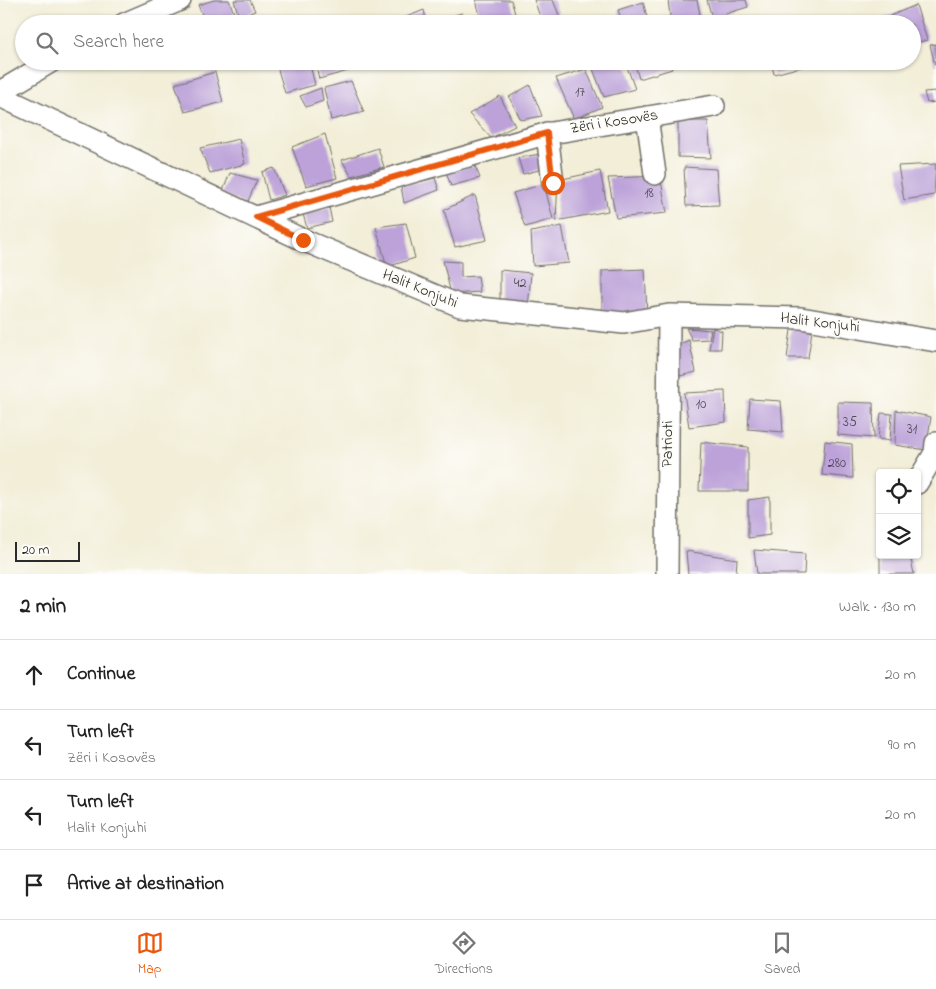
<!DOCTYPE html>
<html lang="en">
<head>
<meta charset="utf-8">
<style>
	:root { --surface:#fff; --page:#f6f6f6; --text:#222; --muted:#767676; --line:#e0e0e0; --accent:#ea580c }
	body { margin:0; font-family:"Indie Flower",sans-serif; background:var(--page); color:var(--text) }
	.controls { position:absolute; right:15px; bottom:15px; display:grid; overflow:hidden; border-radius:5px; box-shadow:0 1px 4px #0004 }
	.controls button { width:45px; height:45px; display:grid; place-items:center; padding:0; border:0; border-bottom:1px solid var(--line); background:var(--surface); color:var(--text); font:25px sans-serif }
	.scale { position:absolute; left:15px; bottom:12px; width:65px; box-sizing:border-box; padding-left:5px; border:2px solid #2b2b2b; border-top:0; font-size:14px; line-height:18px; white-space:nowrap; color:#2b2b2b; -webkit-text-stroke:4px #fdfcf7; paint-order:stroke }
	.stop { position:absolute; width:15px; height:15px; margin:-11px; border:4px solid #ea580c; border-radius:50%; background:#fff }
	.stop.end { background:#ea580c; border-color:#fff; box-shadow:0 1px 5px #0008 }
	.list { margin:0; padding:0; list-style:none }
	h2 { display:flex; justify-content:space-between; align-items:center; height:65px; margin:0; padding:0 20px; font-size:21px }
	h2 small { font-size:16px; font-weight:400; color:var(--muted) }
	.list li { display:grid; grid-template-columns:32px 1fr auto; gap:15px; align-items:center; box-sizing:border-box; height:70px; padding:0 20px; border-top:1px solid var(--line) }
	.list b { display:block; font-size:19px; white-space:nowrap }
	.list p { margin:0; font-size:16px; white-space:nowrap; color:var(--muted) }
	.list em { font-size:16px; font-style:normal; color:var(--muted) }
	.icon { flex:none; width:28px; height:28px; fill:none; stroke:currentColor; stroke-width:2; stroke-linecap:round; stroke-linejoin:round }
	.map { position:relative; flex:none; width:936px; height:574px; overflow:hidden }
	.search { position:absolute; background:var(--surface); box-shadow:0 1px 4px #0004; left:15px; right:15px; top:15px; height:55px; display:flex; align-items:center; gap:12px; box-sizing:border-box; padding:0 18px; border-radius:28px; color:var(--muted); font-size:19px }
	.sheet { height:345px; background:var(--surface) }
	nav { display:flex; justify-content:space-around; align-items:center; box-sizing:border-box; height:70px; border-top:1px solid var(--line); background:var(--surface); font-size:14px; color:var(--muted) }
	nav a { display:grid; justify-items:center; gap:2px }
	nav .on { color:var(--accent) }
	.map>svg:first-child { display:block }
	.building { fill:#bca2d9 }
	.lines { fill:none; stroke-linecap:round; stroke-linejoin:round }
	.minor-casing { stroke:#716f68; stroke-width:24 }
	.minor { stroke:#fff; stroke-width:21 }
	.route { stroke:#ea580c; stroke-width:6 }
	.labels { text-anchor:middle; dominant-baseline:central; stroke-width:4; stroke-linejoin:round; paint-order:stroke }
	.number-label { font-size:14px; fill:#4f4956 }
	.street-label { font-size:16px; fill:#2b2b2b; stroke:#fdfcf7 }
</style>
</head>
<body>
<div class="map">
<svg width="936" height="574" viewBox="0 0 936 574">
	<rect width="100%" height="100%" fill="#fdfcf7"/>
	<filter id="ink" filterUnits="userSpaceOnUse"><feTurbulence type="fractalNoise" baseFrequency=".02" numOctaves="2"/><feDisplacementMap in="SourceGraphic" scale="10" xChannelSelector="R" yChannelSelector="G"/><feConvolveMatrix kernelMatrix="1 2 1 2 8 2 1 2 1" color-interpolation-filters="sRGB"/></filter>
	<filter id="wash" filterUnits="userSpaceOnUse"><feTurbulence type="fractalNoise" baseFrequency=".0096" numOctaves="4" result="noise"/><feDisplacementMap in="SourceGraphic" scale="20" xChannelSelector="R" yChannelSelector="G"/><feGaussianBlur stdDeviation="1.12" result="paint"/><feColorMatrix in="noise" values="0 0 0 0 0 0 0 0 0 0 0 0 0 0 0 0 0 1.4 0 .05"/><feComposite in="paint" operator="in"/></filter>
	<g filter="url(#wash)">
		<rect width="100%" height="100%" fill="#f2eed8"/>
		<g id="blocks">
			<path class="building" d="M214 0H229L236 18 221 24H206L198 5Z
				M234 0H250L255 11 239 17Z
				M476 0H511L518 24H482Z
				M534 0H553L559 15 542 22Z
				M668 0H697L702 24H671Z
				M707 0H746L748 7 712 18Z
				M643 2 649 24H623L618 10Z
				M916 5 927 40 912 44V24H884L883 19Z
				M424 10 427 24H389Z
				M462 13 468 24H438L436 20Z
				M936 44V65H935L930 45Z
				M279 61H309L315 85 285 93 276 63Z
				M315 61H356L359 68 319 79Z
				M361 61H392V62L363 68Z
				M597 61H625L635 89 604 97 591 64Z
				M634 61H670L672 69 639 79Z
				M771 61H803L805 66 774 74Z
				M815 61H837V62L817 67Z
				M586 69 602 107 574 119 556 78Z
				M215 72 223 102 185 112 175 84Z
				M351 81 364 112 331 120 324 88Z
				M530 85 542 116 521 120 509 97Z
				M321 88 323 101 306 107 300 96Z
				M936 91V102L927 103 924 92Z
				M500 96 515 126 491 138 469 114Z
				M678 121H708L711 158 678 157Z
				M325 134 337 178 306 186 292 147Z
				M239 139 245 164 210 173 200 148Z
				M378 148 384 167 351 176 342 160Z
				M540 154 543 169 523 174 518 158Z
				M936 164 934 195 904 200 898 166Z
				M475 166 480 178 451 186 446 172Z
				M684 167 716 169 719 205 686 206Z
				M274 168 285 195 269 200 262 172Z
				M600 171 608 211 556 221 558 180Z
				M230 173 257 180 246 206 222 193Z
				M660 176 667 213 616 218 608 178Z
				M435 178 439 190 404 203 401 186Z
				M544 184 553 219 525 227 513 193Z
				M475 195 487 240 455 247 444 210Z
				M329 207 332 222 307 228 303 214Z
				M406 223 415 258 387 267 376 227Z
				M562 226 569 263 533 266 531 232Z
				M443 261 461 262V277L478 276 480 292 451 294Z
				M645 269 647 316 602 314V271Z
				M500 270 531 273 528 309 500 306Z
				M686 328 711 330 709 339 692 340Z
				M713 328 722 331 721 349H709Z
				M789 328 812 331 808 358H787L791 330Z
				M689 340 696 372 680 376 675 346Z
				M725 391 726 422 689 427 684 393Z
				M750 399 781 401 783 432 748 429Z
				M838 402 873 403 874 438 838 435Z
				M896 410 931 417 926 450 895 445Z
				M881 413 892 414 890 441 878 439Z
				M825 441 852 444 853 478 822 475Z
				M701 442 748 447V491H699Z
				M770 497V535L748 538V500Z
				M754 550 805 554 804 574H757Z
				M686 551 737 559 736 574H688Z
				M880 555H910L914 574H880Z"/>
		</g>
	</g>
	<g filter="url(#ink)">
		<use href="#blocks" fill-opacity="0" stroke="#716f68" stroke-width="1"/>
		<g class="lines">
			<defs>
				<path id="minor" d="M124 24 180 0
					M0 92 52 61
					M0 96 303 240 460 306 624 323 669 315 801 318 936 341
					M647 117 655 174
					M547 133 553 183
					M256 217 545 134 714 106
					M917 483 935 453 936 443
					M667 574 669 315"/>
			</defs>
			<use href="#minor" class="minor-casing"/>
			<use href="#minor" class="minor"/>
		</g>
	</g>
	<g class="lines" filter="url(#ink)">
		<path class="route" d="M303 240 256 217 547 133 553 183"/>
	</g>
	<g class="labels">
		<g class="number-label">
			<text x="580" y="92">17</text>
			<text x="649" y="193">18</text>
			<text x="520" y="283">42</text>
			<text x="701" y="404">10</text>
			<text x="850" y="422">35</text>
			<text x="912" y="429">31</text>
			<text x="837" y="463">280</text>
		</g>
		<g class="street-label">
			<text transform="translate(614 122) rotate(-9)">Zëri i Kosovës</text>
			<text transform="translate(420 289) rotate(22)">Halit Konjuhi</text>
			<text transform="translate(820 323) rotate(7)">Halit Konjuhi</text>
			<text transform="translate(668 444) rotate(-89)">Patrioti</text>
		</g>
	</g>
</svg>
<div class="controls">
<button><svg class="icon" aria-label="locate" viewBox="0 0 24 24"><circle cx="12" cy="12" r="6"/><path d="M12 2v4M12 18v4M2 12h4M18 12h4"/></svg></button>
<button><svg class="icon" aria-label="layers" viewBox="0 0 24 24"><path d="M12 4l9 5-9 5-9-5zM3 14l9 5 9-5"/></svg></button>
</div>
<div class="scale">20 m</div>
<div class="stop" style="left:553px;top:183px"></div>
<div class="stop end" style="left:303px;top:240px"></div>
<div class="search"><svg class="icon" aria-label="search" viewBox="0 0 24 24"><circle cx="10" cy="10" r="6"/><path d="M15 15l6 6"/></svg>Search here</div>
</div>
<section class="sheet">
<h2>2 min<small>Walk · 130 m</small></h2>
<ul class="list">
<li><svg class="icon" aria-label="ahead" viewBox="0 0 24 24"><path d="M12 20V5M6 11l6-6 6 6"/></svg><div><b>Continue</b></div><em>20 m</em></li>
<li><svg class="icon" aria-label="left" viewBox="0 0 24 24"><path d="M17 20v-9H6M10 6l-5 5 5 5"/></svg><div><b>Turn left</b><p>Zëri i Kosovës</p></div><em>90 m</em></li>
<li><svg class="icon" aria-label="left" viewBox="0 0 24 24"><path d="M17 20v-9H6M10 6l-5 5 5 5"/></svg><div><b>Turn left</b><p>Halit Konjuhi</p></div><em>20 m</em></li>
<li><svg class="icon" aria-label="arrive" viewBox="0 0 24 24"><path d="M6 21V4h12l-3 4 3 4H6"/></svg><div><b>Arrive at destination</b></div></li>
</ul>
</section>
<nav>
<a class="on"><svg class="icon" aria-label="map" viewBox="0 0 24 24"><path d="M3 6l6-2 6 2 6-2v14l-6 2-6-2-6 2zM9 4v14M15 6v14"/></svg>Map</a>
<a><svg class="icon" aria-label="directions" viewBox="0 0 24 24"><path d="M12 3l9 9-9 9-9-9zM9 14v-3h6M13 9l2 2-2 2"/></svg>Directions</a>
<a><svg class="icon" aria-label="saved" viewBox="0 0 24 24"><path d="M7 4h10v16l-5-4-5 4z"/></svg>Saved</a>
</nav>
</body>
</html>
